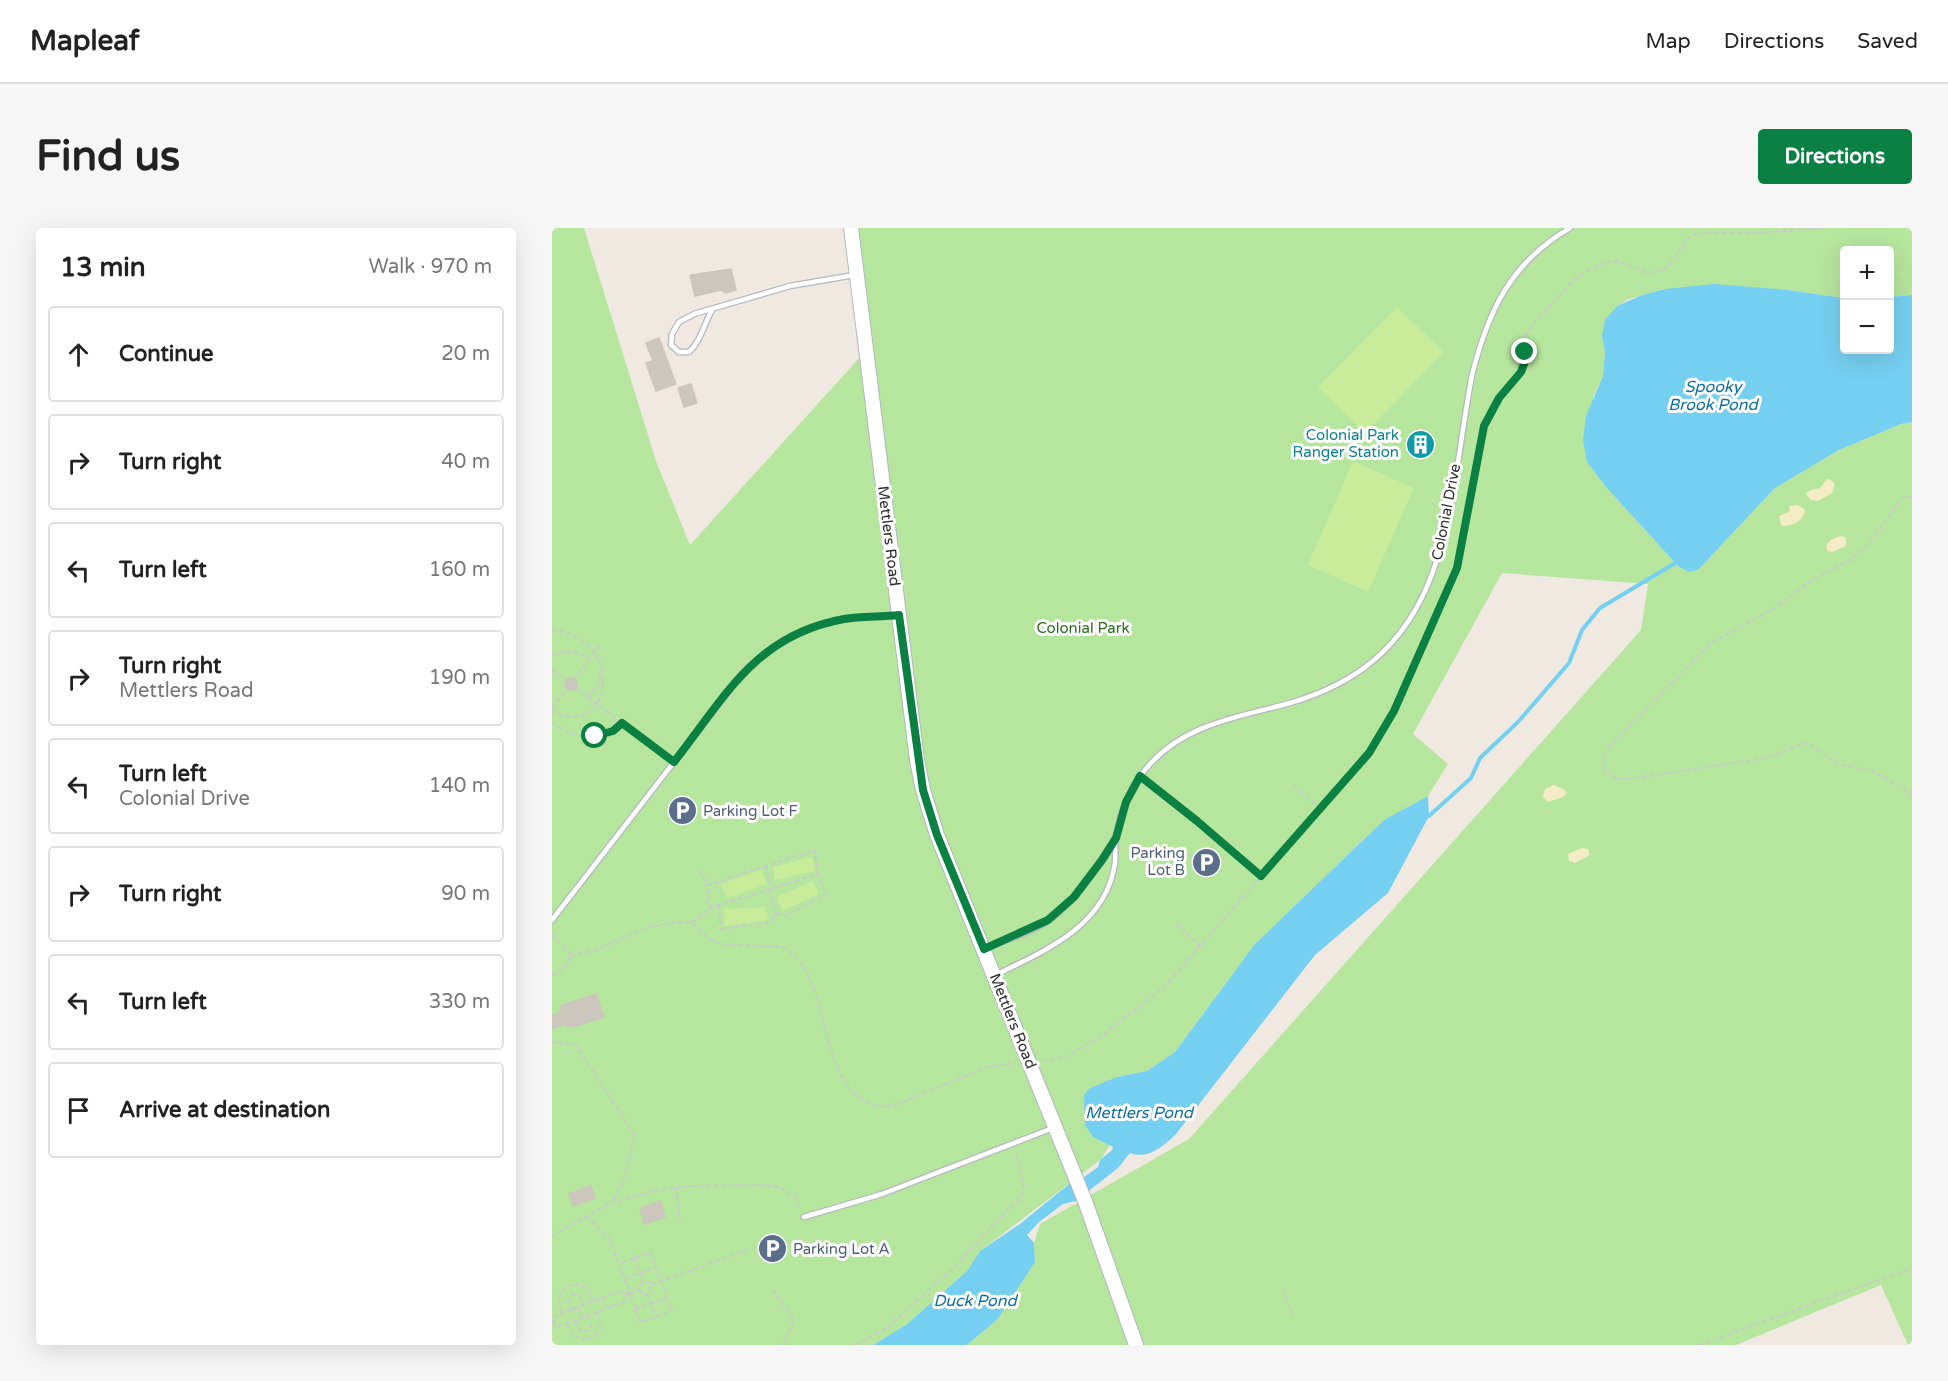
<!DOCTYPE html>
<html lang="en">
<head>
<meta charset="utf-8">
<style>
	:root { --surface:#fff; --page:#f6f6f6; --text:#222; --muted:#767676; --line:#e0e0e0; --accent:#0b8043 }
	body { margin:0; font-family:"Varela Round",sans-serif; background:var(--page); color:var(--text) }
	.controls { position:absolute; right:18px; top:18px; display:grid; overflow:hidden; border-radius:6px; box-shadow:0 6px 24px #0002 }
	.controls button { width:54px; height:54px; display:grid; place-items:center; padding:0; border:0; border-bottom:2px solid var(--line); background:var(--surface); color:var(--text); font:30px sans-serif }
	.stop { position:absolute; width:18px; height:18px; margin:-14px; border:4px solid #0b8043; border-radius:50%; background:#fff }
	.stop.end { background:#0b8043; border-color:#fff; box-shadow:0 2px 6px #0008 }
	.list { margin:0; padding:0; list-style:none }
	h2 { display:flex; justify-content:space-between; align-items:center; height:78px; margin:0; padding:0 24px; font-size:26px }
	h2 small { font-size:20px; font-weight:400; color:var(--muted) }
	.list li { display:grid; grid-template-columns:39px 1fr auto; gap:18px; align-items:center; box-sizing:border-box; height:96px; margin:0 12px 12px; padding:0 12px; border:2px solid var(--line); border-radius:6px }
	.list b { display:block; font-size:22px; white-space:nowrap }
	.list p { margin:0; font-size:20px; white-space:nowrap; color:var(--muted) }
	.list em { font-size:20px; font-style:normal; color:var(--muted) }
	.icon { flex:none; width:33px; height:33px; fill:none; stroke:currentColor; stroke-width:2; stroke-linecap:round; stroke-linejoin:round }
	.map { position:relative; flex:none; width:1360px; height:1117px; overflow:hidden; border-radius:6px }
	header { display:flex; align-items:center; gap:36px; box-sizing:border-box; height:84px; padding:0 30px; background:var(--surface); border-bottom:2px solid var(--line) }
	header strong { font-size:28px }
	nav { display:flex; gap:33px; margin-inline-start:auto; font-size:21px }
	.intro { display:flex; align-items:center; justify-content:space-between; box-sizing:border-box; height:144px; padding:0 36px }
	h1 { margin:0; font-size:42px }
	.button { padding:15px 27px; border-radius:6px; background:var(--accent); color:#fff; font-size:21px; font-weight:700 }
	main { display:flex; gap:36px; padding:0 36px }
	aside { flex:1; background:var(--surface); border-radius:6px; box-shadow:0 6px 24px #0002 }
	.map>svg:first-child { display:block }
	.green { fill:#b6e59e }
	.sand { fill:#f3ecc5 }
	.pitch { fill:#c9ec9a }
	.water { fill:#75cff0 }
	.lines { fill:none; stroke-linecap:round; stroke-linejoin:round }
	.stream { stroke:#75cff0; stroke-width:4 }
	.building { fill:#cbc7bf; stroke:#cbc5ba; stroke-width:1.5 }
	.lane-casing { stroke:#b4b7c1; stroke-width:7 }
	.secondary-casing { stroke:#b4b7c1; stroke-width:16 }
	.path { stroke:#c9c9c9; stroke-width:2; stroke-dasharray:4.5 3; stroke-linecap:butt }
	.lane { stroke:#fff; stroke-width:4.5 }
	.secondary { stroke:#fff; stroke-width:14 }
	.route { stroke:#0b8043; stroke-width:8 }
	.labels { text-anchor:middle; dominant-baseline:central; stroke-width:6; stroke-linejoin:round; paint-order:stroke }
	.culture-label { font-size:15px; fill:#0d838f; stroke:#fff; text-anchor:end }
	.street-label { font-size:15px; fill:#2e2e2e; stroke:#fff }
	.park-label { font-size:15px; fill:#2c6e1b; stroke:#fff }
	.service-label { font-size:15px; fill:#4e5e75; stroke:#fff; text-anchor:start }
	.water-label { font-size:16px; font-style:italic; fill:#0d6fa3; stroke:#fff }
</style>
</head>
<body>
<header>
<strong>Mapleaf</strong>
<nav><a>Map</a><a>Directions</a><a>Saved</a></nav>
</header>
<div class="intro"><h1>Find us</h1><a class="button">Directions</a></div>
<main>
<aside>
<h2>13 min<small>Walk · 970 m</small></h2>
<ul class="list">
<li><svg class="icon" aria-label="ahead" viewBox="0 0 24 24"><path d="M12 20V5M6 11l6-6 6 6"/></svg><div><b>Continue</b></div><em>20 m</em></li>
<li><svg class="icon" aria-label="right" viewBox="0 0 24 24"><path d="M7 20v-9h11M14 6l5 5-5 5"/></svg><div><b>Turn right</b></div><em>40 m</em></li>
<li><svg class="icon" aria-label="left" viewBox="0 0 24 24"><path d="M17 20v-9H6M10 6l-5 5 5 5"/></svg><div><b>Turn left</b></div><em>160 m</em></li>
<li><svg class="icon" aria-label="right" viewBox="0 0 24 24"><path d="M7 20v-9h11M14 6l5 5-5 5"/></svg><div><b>Turn right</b><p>Mettlers Road</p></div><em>190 m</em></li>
<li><svg class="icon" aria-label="left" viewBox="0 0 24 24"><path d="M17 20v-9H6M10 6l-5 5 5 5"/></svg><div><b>Turn left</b><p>Colonial Drive</p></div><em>140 m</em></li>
<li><svg class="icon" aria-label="right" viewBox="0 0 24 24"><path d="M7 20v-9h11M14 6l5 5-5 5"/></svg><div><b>Turn right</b></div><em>90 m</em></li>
<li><svg class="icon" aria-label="left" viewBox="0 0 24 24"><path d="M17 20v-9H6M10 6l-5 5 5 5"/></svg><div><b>Turn left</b></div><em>330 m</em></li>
<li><svg class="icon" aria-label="arrive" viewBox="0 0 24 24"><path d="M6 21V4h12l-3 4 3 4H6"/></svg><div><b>Arrive at destination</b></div></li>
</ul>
</aside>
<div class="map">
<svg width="1360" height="1117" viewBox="0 0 1360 1117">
	<rect width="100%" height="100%" fill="#efe9e1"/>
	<path class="green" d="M0 0H32L104 233 138 317 319 117 302 0H1360V67L1338 69V22H1292V70L1236 62 1111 61 1077 71 1065 78 1050 108 1053 124 1051 148 1041 169 1035 234 1053 258 1127 339 1137 344 1146 342 1223 260 1287 222 1349 196 1360 194V1117H1356L1329 1057 1184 1117H415L446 1091 483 1034 482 1015 488 996 637 911 1089 402 1096 356 950 345 861 506 896 536 876 568 832 592 703 716 623 824 595 843 565 849 541 909 558 917 548 932 428 1023 415 1043 354 1097 321 1117H0Z"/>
	<path class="sand" d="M1275 251 1279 252 1283 257 1280 265 1266 273 1258 272 1254 265 1259 262 1268 260Z
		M1246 277 1253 282C1252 293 1238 300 1229 297L1227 288 1237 284 1238 278Z
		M1290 308 1294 310V318L1280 324 1276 323 1274 320C1275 312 1283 309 1290 308Z
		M1002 557 1013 562 1014 566 1011 569 995 574 991 568 993 561Z
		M1030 620 1036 621 1038 627 1023 635 1017 633 1016 626Z"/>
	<path class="pitch" d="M845 79 892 124 813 205 766 159Z
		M801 233 862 260 816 364 756 337Z
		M260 629 263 643 223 652 221 639Z
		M209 642 215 656 175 670 169 656Z
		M261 653 267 666 230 683 225 669Z
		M214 679 216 692 173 698 172 681Z"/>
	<path class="water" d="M1162 56 1236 62 1292 70V122H1338V69L1360 67V194L1349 196 1287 222 1223 260 1146 342 1137 344 1127 339 1053 258 1035 234 1031 212 1034 188 1051 148 1053 124 1050 108 1053 92 1065 78 1090 67 1113 61Z
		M876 568 877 588 836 665 763 727 624 906C611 918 597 932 578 925L566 940 524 973 511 976 487 994 475 1007 482 1015 483 1034 446 1091 415 1117H321L354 1097 415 1043 428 1023 468 996 517 956 531 950 546 939 548 932 560 922 561 919 541 909 533 897 532 867 538 860 565 849 595 843 623 824 703 716 832 592Z"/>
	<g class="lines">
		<path class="stream" d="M877 588 919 550 928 530 966 494 1017 435 1030 402 1048 380 1125 334"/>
	</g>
	<path class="building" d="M179 41 184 62 174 65 169 62 143 68 138 47Z
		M107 110 124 156 104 163 94 135 101 133 94 115Z
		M139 156 145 175 132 179 126 160Z
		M861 206 878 209 874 226 857 223Z
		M13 456a6 6 0 1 1 12 0a6 6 0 1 1-12 0Z
		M44 766 52 789 21 799 20 797 15 799 14 796 0 801V787L10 784 8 778Z
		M39 958 43 970 21 978 17 966Z
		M108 973 113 989 93 996 88 981Z"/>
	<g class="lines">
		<defs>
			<path id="lane" d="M160 82C152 96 149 113 137 124H127L119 117 120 106 127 94 142 86 238 58 302 47
				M588 548 645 593 689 631
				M0 692 190 446C218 416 251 398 292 391 309 388 327 389 344 387
				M432 721C454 712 478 705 497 692 525 672 545 641 562 612
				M443 747C493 723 554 698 563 635 564 626 562 617 564 608 569 581 580 555 599 535 636 495 688 489 738 475 901 428 894 285 920 147 936 83 959 34 1018 0
				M252 989 330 966 501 900"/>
			<path id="secondary" d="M299 0 365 532 371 562 385 607 533 973 584 1117"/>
		</defs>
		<use href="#lane" class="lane-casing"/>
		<use href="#secondary" class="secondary-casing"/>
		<path class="path" d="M1360 269H1352L1347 274 1317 316 1298 332 1252 357 1231 375 1216 384 1160 414 1055 521C1045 543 1055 551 1076 551L1215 530C1229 526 1241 517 1256 515L1286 536 1321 543 1360 566
			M0 402C76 409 60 515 0 483
			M0 427 18 423 37 429
			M0 442 14 452
			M22 451 48 417
			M24 460 115 529
			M35 469 45 458 50 440
			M0 480 15 461
			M0 494C19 510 53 516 70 495
			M742 558 768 580
			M695 637 709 648
			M213 638 220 661
			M147 643 156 657
			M167 677 169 701 219 694 224 686 217 663
			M224 686 231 688 274 667 266 646
			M140 695 158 680 266 646 263 622 156 657 158 680
			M624 696 649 718
			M0 706 19 727C15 737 10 743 0 747
			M19 727 43 722 96 699 125 694 140 695 156 710 168 716 231 719C284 750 260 852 321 877 329 880 340 877 348 875L435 839 464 835
			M0 814 24 817 83 908 71 953 60 974
			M491 833 514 829 533 818 551 807 612 759 817 525 842 483 905 340 932 198 947 170 969 144 973 136 971 113 974 107 982 95 1023 51 1040 40 1055 34 1066 33 1096 45 1110 42 1117 38 1135 11 1142 7 1153 5H1206L1269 0
			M124 960 128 993
			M35 988 57 1011 78 1065 87 1062V1059L91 1054H98L99 1057 195 1022
			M0 1008 60 974 102 963 137 958 209 957 227 959 243 969 248 981
			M82 1030 91 1054
			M73 1050 104 1039
			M731 1061 740 1087
			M87 1062 90 1065 93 1067 98 1064 99 1057
			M221 1062 242 1092 231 1117
			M95 1066 104 1089
			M50 1070 54 1080
			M26 1079 30 1090
			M83 1081 115 1070
			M20 1082 17 1072 21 1066 27 1067 31 1075
			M10 1085C9 1081 7 1075 7 1071 9 1058 24 1052 34 1060 38 1063 39 1068 41 1073
			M24 1092 27 1101 30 1103 36 1102 39 1098 35 1088
			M2 1094 4 1099 74 1073 72 1069
			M0 1095 2 1094 1 1089 70 1062 72 1068 78 1065 88 1094 120 1083 98 1024 67 1036
			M15 1095C21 1115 39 1117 49 1100L45 1084
			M303 1117 336 1099 399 1042 470 967 472 957 464 924
			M1147 1117 1360 1040"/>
		<use href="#lane" class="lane"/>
		<use href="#secondary" class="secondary"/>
	</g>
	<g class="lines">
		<path class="route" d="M43 508 61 503 70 495 122 534C173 469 203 407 292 391 309 388 329 389 347 387L371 562 385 607 432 721 496 692 522 669 550 632 564 610 574 574 588 548 645 593 709 648 817 525 842 483 905 340 932 198 947 170 969 144 972 136 973 124"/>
	</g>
	<defs>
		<symbol id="building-disc" viewBox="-11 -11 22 22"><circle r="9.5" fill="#0f9aa8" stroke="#fff"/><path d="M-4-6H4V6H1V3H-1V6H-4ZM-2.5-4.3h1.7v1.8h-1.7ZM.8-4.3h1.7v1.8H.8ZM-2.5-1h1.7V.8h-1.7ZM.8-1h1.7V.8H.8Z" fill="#fff"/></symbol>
		<symbol id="parking-disc" viewBox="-11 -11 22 22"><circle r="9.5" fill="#5c6f8a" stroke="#fff"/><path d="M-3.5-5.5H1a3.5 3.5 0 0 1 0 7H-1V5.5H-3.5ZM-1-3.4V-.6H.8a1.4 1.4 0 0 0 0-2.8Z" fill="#fff"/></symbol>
	</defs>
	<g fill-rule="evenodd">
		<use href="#building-disc" x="852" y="200" width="33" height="33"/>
		<use href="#parking-disc" x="114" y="566" width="33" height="33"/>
		<use href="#parking-disc" x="638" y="618" width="33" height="33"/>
		<use href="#parking-disc" x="204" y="1004" width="33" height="33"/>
	</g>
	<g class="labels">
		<g class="culture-label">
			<text x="847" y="207">Colonial Park<tspan x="847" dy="17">Ranger Station</tspan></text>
		</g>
		<g class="street-label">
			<text transform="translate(894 284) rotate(-79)">Colonial Drive</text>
			<text transform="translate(337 308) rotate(83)">Mettlers Road</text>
			<text transform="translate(461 793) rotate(68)">Mettlers Road</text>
		</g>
		<g class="park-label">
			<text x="531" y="400">Colonial Park</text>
		</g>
		<g class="service-label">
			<text x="151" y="583">Parking Lot F</text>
			<text x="633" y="625" text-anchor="end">Parking<tspan x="633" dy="17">Lot B</tspan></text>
			<text x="241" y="1021">Parking Lot A</text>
		</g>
		<g class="water-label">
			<text x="1161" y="159">Spooky<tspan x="1161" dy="18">Brook Pond</tspan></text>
			<text x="587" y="885">Mettlers Pond</text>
			<text x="423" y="1073">Duck Pond</text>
		</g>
	</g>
</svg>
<div class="controls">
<button>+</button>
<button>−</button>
</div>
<div class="stop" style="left:43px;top:508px"></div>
<div class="stop end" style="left:973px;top:124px"></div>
</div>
</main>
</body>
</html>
